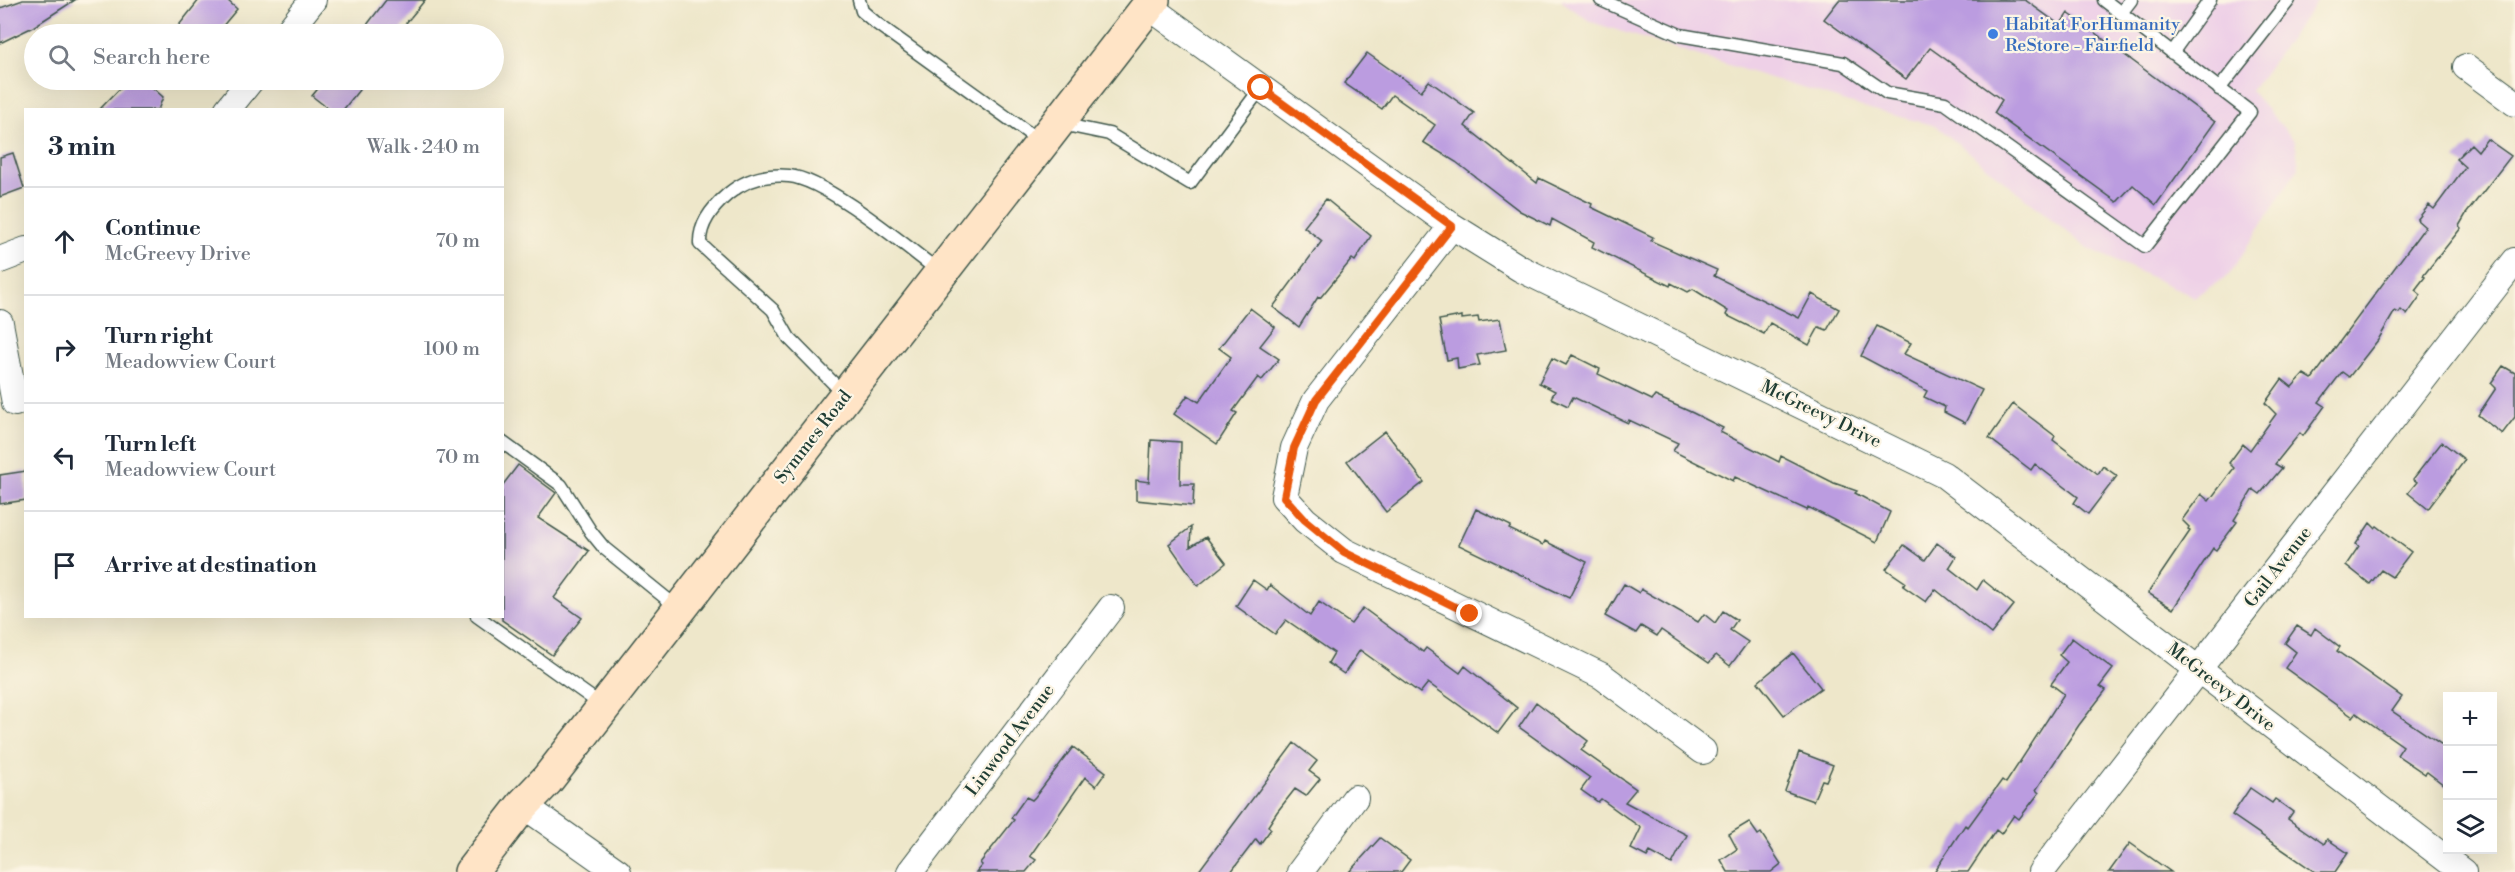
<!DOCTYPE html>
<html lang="en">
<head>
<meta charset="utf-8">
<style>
	:root { --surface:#fff; --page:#f6f6f7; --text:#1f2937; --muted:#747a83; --line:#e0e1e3 }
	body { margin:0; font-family:"Libre Bodoni",serif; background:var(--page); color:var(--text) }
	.controls { position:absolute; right:18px; bottom:18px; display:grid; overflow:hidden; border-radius:0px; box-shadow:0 6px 24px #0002 }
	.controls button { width:54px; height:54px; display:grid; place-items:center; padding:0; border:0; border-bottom:2px solid var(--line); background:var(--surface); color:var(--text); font:30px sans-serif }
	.stop { position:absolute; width:18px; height:18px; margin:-14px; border:4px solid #ea580c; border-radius:50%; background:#fff }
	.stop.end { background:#ea580c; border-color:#fff; box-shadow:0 2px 6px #0008 }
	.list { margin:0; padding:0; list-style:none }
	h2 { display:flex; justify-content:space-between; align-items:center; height:78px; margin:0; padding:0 24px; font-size:26px }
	h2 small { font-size:20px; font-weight:400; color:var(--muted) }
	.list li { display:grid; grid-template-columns:39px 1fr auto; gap:18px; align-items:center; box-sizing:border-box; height:108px; padding:0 24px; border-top:2px solid var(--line) }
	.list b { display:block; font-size:22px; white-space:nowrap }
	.list p { margin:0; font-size:20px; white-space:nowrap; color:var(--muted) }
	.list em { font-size:20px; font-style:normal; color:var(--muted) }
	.icon { flex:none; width:33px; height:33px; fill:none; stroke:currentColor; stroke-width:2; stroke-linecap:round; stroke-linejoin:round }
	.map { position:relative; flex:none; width:2515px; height:872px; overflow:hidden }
	.search { position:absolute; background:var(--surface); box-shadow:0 6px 24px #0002; left:24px; top:24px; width:480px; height:66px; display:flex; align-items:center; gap:15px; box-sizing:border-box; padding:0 21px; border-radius:33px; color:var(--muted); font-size:22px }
	.panel { position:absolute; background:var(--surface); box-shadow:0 6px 24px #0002; left:24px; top:108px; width:480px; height:510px; border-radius:0px }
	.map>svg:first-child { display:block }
	.built { fill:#eed0e7 }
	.building { fill:#bb9ce0 }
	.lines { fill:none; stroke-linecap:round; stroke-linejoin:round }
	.service-casing { stroke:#3e564a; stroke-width:15 }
	.minor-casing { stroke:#3e564a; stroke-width:28 }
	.secondary-casing { stroke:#3e564a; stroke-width:36 }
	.service { stroke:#fff; stroke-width:12 }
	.minor { stroke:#fff; stroke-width:26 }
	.secondary { stroke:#ffe4c6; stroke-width:33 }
	.route { stroke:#ea580c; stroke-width:8 }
	.shop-dot { fill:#3f7fe0; stroke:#fcf5e5; stroke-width:2 }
	.labels { text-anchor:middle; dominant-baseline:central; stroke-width:4.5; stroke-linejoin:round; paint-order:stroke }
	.shop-label { font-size:18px; fill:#366cbe; stroke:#fcf5e5; text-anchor:start }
	.street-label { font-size:18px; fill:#1f3d34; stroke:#fcf5e5 }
</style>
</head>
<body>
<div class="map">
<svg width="2515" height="872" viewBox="0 0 2515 872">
	<rect width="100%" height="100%" fill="#fcf5e5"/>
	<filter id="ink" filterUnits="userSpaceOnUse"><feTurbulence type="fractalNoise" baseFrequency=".0167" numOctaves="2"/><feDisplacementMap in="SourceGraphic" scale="12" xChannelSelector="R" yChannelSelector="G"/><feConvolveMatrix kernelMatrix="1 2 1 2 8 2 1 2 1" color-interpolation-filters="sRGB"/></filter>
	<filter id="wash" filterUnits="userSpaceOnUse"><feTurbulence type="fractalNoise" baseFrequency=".008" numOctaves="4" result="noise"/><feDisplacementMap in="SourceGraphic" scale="24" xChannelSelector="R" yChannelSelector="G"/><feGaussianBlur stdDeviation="1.35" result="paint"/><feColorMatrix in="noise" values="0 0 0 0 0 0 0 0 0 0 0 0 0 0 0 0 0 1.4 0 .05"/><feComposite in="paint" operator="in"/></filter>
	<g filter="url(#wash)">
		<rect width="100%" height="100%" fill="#eee7ca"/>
		<path class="built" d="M1560 0H2318L2251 91 2295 141 2299 167 2229 275 2194 297 2086 247 1936 126 1862 107 1591 22Z"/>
		<g id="blocks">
			<path class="building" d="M23 0H75L33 27 0 43V8Z
				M199 0H227L237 9 216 34H172Z
				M386 0H425L397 34H360Z
				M1839 0H2025L2060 25 2068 13 2215 122 2156 205 2133 185 2117 202 1994 113 2002 100 1930 48 1906 79 1824 19Z
				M1367 53 1421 91 1429 81 1474 113 1465 126 1537 183 1539 178 1592 204 1591 207 1653 237 1651 241 1717 270 1714 276 1799 318 1812 294 1839 309 1827 330 1819 327 1809 345 1770 323 1764 334 1726 315 1728 311 1693 289 1688 292 1671 283 1670 286 1592 247 1594 242 1552 219 1550 226 1520 211 1456 162 1423 142 1435 125 1392 95 1382 109 1344 83Z
				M128 80H144L163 97 158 110H99Z
				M325 80H367L343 110H330L312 96Z
				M2487 139 2511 156 2466 214 2459 226 2461 228 2423 276 2425 277 2415 290 2421 295 2407 315 2401 310 2399 313 2395 311 2378 340 2349 377 2342 372 2319 402 2325 406 2303 436 2300 433 2275 464 2282 468 2260 494 2253 489 2234 520 2237 522 2216 550 2213 548 2173 609 2148 593 2190 531 2188 529 2189 527 2182 520 2201 494 2209 501 2234 468 2229 463 2243 444 2250 450 2276 414 2265 403 2282 379 2292 387 2304 374 2312 379 2425 227 2417 220 2429 205 2434 209 2465 167 2456 159 2471 144 2478 151Z
				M13 153 24 188 0 197V157Z
				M1326 199 1371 236 1355 261 1352 259 1320 298 1318 297 1299 327 1273 307 1322 241 1304 227Z
				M1250 308 1275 327 1260 346 1279 359 1262 380 1258 377 1233 411 1237 413 1217 444 1174 414 1188 395 1199 402 1231 357 1219 348Z
				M1462 316V319L1478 317 1479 322 1500 319 1506 350 1477 355 1480 365 1458 369 1457 358 1447 360 1439 320Z
				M1877 326 1911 343 1904 354 1982 390 1965 423 1944 412 1945 407 1924 397 1927 391 1861 356Z
				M1572 355 1600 369 1598 374 1652 400 1655 396 1693 413 1723 428 1720 432 1779 462 1781 456 1834 483 1857 491 1855 493 1890 512 1877 542 1808 507 1807 510 1735 477 1733 481 1673 451 1678 443 1629 420 1628 423 1573 397 1568 406 1551 398 1555 391 1539 383 1552 358 1566 365Z
				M2503 366 2515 373V417L2502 434 2478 415 2496 388 2491 383Z
				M2013 404 2055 436 2053 440 2098 474 2103 466 2117 476 2088 514 2074 503 2078 497 2035 464 2031 470 1989 438Z
				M1385 431 1424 482 1386 512 1347 461Z
				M1151 440 1181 442 1180 484H1194L1193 506 1136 500V480L1149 482Z
				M2442 442 2465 460 2428 509 2408 493 2417 482 2413 479Z
				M518 465 556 493 538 518 589 551 554 598 582 618 552 655 502 620V486Z
				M26 471V500L0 504V475Z
				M1476 509 1511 526 1509 529 1543 545 1545 541 1587 562 1569 598 1459 545Z
				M2370 523 2375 528 2377 526 2411 552 2392 577 2381 570 2370 584 2346 565 2359 546 2356 544Z
				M1191 527 1190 547 1206 537 1226 563 1198 586 1169 544Z
				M1937 543 1956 557 1949 568 1977 590 1983 580 2014 605 1991 634 1935 589 1926 602 1903 586 1905 582 1886 569 1904 545 1925 560Z
				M1253 580 1267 590 1270 585 1310 616 1319 602 1351 624 1363 608 1423 652 1426 648 1460 673 1465 666 1517 708 1498 733 1428 683 1420 693 1360 650 1344 674 1328 663 1334 653 1286 620 1275 634 1236 606Z
				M1624 584 1639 593 1641 589 1698 622 1704 614 1715 623 1723 611 1737 620 1730 630 1748 642 1730 666 1716 655 1709 663 1661 630 1657 636 1641 626 1636 633 1605 616Z
				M2297 626 2311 635 2315 628 2340 647 2337 651 2402 697 2392 711 2448 749V788L2427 772 2425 774 2397 755 2403 746 2356 713 2353 717 2285 668 2296 652 2285 643Z
				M2072 638 2113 669 2100 686 2106 690 2079 725 2036 790 2039 793 2019 819 2014 815 2001 834 1996 830 1968 872H1934L1965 825 1968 827 2002 780 2006 783 2064 694 2051 684 2067 662 2059 655Z
				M1793 653 1821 688 1784 715 1758 682Z
				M1536 702 1588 741 1581 750 1636 789 1625 802 1687 835 1672 864 1650 852 1647 857 1631 849 1641 828 1601 799 1598 802 1581 790 1590 778 1519 727Z
				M1294 743 1317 761 1309 771 1320 779 1306 796 1295 789 1277 812 1268 826 1271 829 1260 844 1256 839 1231 872H1198Z
				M1073 747 1106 772 1096 786 1085 777 1030 856 1036 860 1026 872H976L982 865 980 863 1014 820 1011 818 1026 797 1032 800 1035 797Z
				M1799 752 1833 765 1826 781 1822 780 1813 801 1785 791Z
				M2250 788 2272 803 2275 799 2293 812 2288 819 2324 844 2327 839 2348 853 2335 872H2315L2232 815Z
				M1749 822 1758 835 1761 833 1781 864 1771 872H1728L1721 860 1737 849 1729 834Z
				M1380 838 1410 860 1401 872H1349Z
				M2130 843 2171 872H2109Z"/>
		</g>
	</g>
	<g filter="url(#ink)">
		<use href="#blocks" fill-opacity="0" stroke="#3e564a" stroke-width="1.5"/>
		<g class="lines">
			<defs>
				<path id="service" d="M859 0 862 11 876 23 1041 142
					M1601 0 1680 35 1843 63 1887 93 1945 103 2145 246 2250 112 2104 0
					M2121 13 2131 0
					M2172 53 2210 0
					M2219 89 2289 0
					M1061 124 1109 134 1190 183 1261 88
					M845 395 789 338 773 310 700 244C699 224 714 206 728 194 746 179 766 174 789 176 826 179 908 248 940 272
					M502 442 561 485 591 532 604 548 678 608
					M477 616 603 706"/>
				<path id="minor" d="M1148 6 1452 226 1521 269 1944 475 2463 872
					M286 34 313 0
					M2466 67 2515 103
					M227 110 251 80
					M1452 226 1316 400 1294 448 1284 497 1305 520 1344 551 1602 676 1703 751
					M0 260 26 250
					M0 323 15 403
					M523 805 618 872
					M910 872 1111 608
					M1300 872 1355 798
					M2041 872 2515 261"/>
				<path id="secondary" d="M471 872 523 805 547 780 1153 0"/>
			</defs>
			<use href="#service" class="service-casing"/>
			<use href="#minor" class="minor-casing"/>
			<use href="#secondary" class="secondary-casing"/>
			<use href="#service" class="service"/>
			<use href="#minor" class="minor"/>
			<use href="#secondary" class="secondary"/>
		</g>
	</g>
	<g class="lines" filter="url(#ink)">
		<path class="route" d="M1261 88 1452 226 1316 400 1294 448 1284 497 1305 520 1344 552 1470 614"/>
	</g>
	<circle class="shop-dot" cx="1993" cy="34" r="6"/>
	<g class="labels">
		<g class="shop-label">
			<text x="2005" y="24">Habitat ForHumanity<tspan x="2005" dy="21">ReStore - Fairfield</tspan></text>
		</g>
		<g class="street-label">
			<text transform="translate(1821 414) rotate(26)">McGreevy Drive</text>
			<text transform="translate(813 437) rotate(-52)">Symmes Road</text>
			<text transform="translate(2278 567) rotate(-52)">Gail Avenue</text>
			<text transform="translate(2221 687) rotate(38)">McGreevy Drive</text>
			<text transform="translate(1010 740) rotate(-53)">Linwood Avenue</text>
		</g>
	</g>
</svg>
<div class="controls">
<button>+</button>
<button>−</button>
<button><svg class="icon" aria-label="layers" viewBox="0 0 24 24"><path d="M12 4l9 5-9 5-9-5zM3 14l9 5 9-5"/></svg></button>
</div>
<div class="stop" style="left:1261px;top:88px"></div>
<div class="stop end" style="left:1470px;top:614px"></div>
<div class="search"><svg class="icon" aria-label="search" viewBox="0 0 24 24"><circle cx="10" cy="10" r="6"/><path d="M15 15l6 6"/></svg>Search here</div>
<section class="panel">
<h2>3 min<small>Walk · 240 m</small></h2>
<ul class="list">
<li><svg class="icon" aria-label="ahead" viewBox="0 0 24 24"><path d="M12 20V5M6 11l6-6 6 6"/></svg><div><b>Continue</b><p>McGreevy Drive</p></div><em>70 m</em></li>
<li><svg class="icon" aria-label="right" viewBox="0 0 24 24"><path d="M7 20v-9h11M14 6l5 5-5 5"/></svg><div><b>Turn right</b><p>Meadowview Court</p></div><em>100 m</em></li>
<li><svg class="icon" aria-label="left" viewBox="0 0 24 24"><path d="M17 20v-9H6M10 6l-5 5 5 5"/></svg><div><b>Turn left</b><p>Meadowview Court</p></div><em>70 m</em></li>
<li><svg class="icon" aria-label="arrive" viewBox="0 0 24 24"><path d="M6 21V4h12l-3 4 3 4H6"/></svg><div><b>Arrive at destination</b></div></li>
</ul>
</section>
</div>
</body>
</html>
